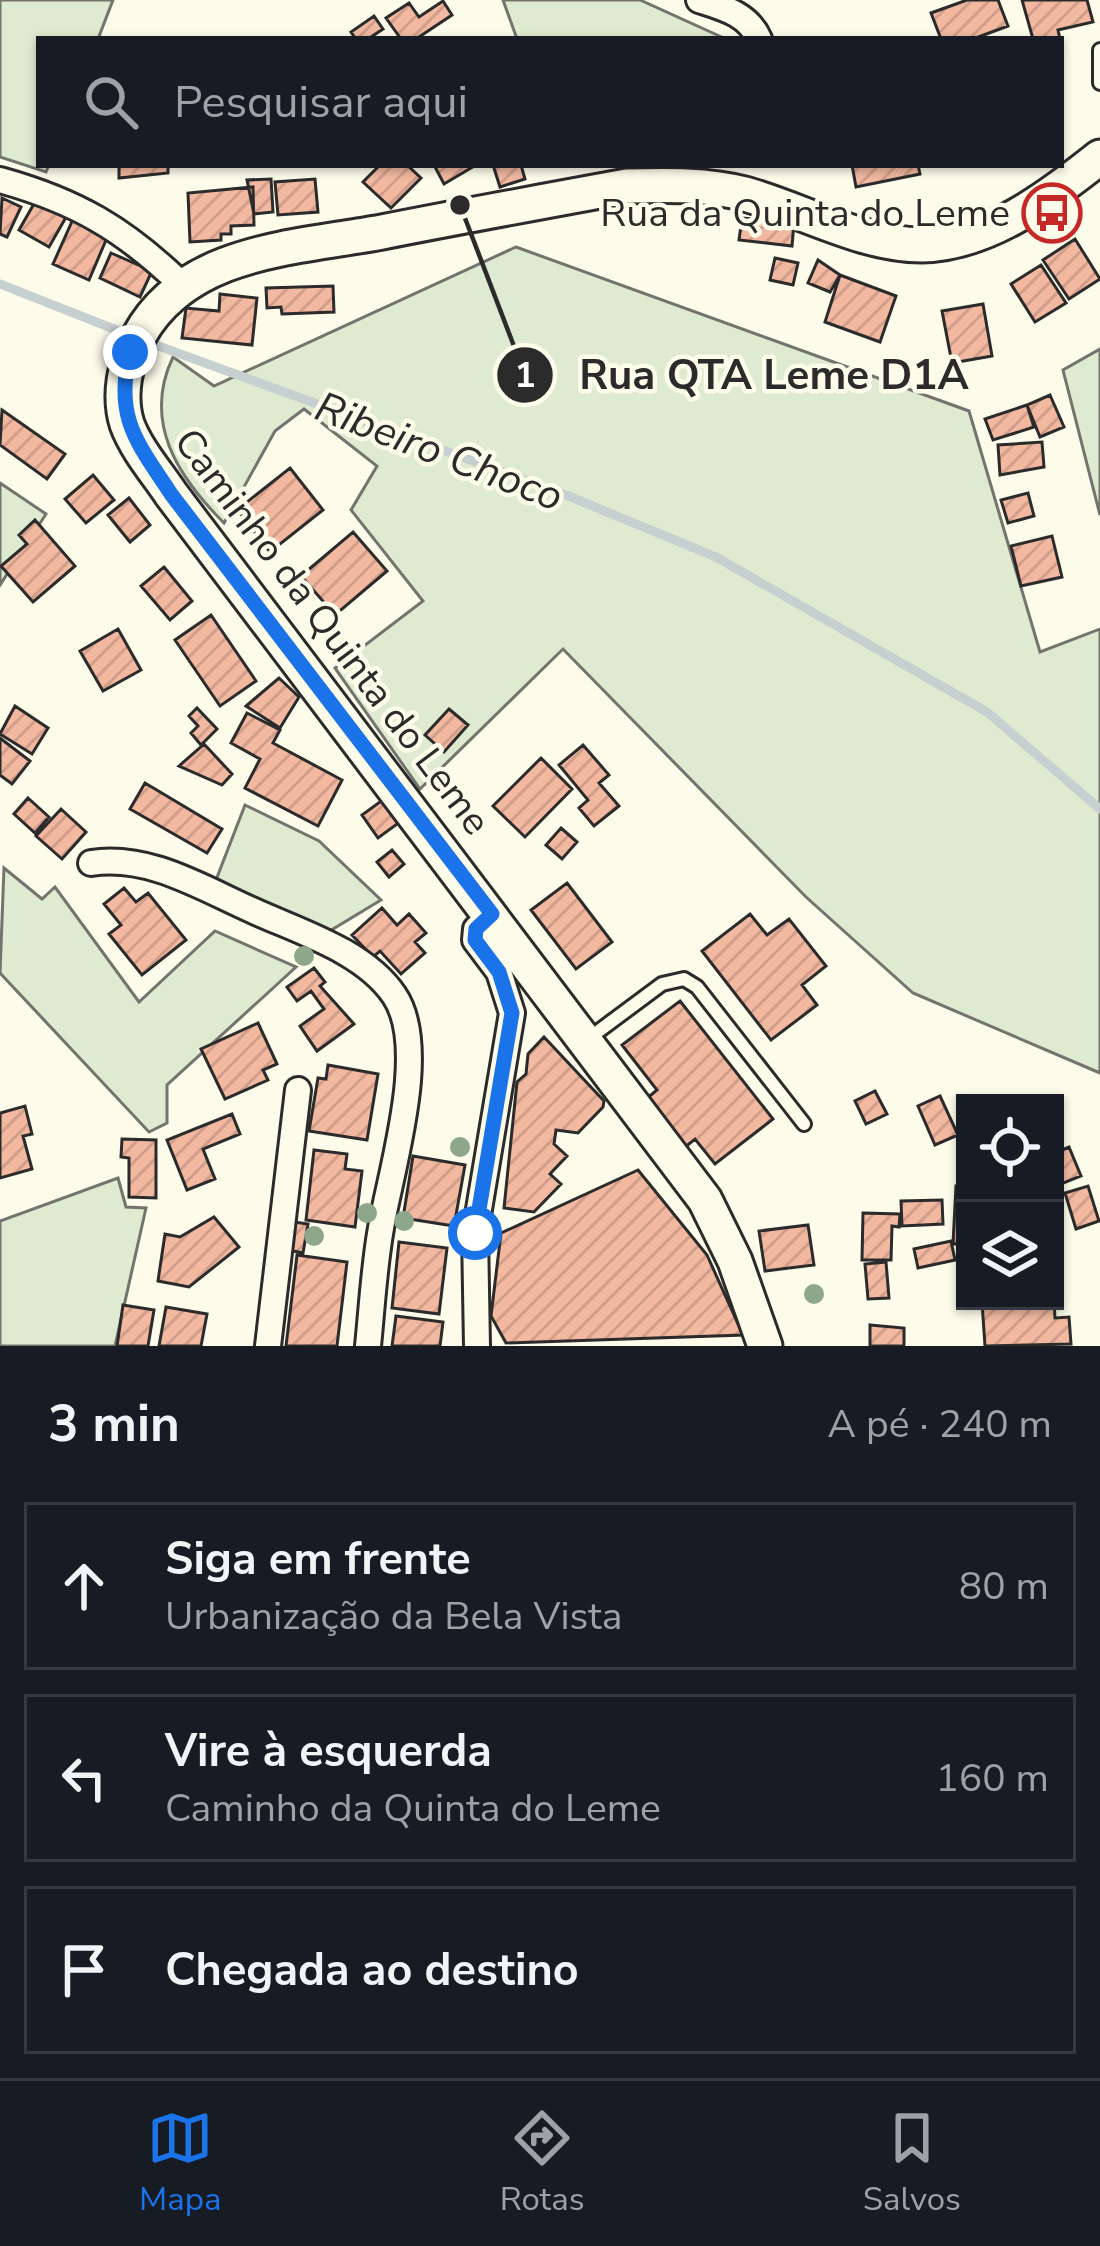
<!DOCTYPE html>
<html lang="pt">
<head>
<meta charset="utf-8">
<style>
	:root { --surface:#171b24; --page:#20242c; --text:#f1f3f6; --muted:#9ea1a6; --line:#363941; --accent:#1a73e8 }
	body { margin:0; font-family:"Nunito Sans",sans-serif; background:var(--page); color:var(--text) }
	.controls { position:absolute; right:36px; bottom:36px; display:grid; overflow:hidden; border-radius:0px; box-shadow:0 3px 9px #0004 }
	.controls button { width:108px; height:108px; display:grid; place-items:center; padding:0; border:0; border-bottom:3px solid var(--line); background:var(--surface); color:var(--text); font:60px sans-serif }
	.stop { position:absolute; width:36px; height:36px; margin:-27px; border:9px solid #1a73e8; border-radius:50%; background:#fff }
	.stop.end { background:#1a73e8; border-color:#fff; box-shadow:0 3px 12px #0008 }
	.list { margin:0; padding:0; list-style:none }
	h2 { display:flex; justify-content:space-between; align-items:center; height:156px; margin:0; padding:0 48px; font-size:51px }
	h2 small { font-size:39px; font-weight:400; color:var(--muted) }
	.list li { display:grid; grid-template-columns:78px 1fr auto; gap:36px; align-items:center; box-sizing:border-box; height:168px; margin:0 24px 24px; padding:0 24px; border:3px solid var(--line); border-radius:0px }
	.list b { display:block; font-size:45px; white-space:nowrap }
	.list p { margin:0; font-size:39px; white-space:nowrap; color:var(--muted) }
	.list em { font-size:39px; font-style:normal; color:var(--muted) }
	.icon { flex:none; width:66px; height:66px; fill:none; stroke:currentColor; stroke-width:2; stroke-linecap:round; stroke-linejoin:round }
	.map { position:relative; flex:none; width:1100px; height:1346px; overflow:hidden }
	.search { position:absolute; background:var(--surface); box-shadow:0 3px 9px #0004; left:36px; right:36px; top:36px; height:132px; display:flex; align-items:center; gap:30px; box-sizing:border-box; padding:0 42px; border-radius:0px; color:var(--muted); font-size:45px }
	.sheet { height:732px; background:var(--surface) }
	nav { display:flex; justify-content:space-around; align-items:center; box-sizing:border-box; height:168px; border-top:3px solid var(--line); background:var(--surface); font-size:33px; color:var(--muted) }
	nav a { display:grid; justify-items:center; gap:6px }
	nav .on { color:var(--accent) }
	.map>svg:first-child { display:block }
	.green { fill:#deebd1; stroke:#74746e; stroke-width:3 }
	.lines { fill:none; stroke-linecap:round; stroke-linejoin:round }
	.stream { stroke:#c7d0d0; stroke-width:9 }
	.building { fill:url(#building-hatch); stroke:#2b2b2b; stroke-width:3 }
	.service-casing { stroke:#2b2b2b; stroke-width:18 }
	.minor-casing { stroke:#2b2b2b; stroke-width:30 }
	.tertiary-casing { stroke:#2b2b2b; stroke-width:39 }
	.service { stroke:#fdfbea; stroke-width:12 }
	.minor { stroke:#fdfbea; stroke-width:24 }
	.tertiary { stroke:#fdfbea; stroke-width:33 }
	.tree { fill:#8ea78a }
	.route { stroke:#1a73e8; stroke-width:15 }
	.labels { text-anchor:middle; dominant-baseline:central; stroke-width:9; stroke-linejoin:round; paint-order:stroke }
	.poi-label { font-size:39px; fill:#2b2b2b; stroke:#fdfbea; text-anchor:end }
	.street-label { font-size:39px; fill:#2b2b2b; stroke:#fdfbea }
	.water-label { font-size:42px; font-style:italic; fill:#2b2b2b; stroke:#fdfbea }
	.leader { fill:none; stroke:#2b2b2b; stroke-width:4.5 }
	.callout-dot { fill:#2b2b2b; stroke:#fdfbea; stroke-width:4.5 }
	.mark-label { font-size:36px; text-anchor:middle; font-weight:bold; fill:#fff }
	.callout-label { font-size:42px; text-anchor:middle; font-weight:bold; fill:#2b2b2b; stroke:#fdfbea; stroke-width:9; stroke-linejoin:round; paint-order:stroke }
</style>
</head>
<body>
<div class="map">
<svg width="1100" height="1346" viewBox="0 0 1100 1346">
	<defs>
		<pattern id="building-hatch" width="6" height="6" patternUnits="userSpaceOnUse" patternTransform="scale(3)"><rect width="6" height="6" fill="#f2b8a0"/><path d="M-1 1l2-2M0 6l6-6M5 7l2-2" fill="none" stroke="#d09e8a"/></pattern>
	</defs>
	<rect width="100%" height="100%" fill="#fdfbea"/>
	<path class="green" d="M0 0H113L98 39H39V165H49L46 172 0 157Z
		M503 0H640L726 39H517Z
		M516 247 969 411 1040 652 1100 629V1073L913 993 806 897 563 649 420 789 335 668 423 601 351 510 377 466 304 409 275 431 224 523C178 477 142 422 173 357L214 386Z
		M1100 349V515L1063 370Z
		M0 483 46 514 0 585Z
		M245 805 319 841 381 900 328 932 216 880Z
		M4 868 42 899 55 887 139 1002 215 931 296 967 167 1085V1123L149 1132 0 973Z
		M118 1178 126 1207 146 1208 115 1346H0V1221Z"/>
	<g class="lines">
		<path class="stream" d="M0 284 129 335
			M145 341 566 495 716 557 987 712 1100 809"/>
	</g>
	<path class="building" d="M967 0H998L1008 26 973 39H941L931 13Z
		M1022 0H1087L1093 22 1058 30 1060 39H1033Z
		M443 1 452 15 416 39H401L386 18 409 3 419 17Z
		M374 16 383 29 368 39H356L351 32Z
		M119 165H168V173L119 178Z
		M380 165H407L421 178 391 208 363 182Z
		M434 165H476L444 184Z
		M493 165H521L525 179 500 187Z
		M852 165H918L920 174 856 187Z
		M271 179 273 212 254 214 247 180Z
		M315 179 318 212 278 215 275 182Z
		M253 187 254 225 231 226V234H221V240L190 242 188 193Z
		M39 195 69 212 49 247 19 230Z
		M2 198 21 207 7 237 0 234Z
		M74 217 109 233 89 280 53 264Z
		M742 218 794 223 792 246 739 240Z
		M1075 239 1100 279 1069 299 1043 260Z
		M111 253 152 271 140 297 100 278Z
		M775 258 798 263 793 285 770 280Z
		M818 260 840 275 830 292 808 283Z
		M1041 265 1066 303 1035 322 1011 284Z
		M840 275 896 296 880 342 825 322Z
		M333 286 334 312 282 314 281 307 267 308 266 288Z
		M220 294 257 298 252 345 182 338 186 308 219 311Z
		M983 304 992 356 952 363 942 311Z
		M1050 395 1064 427 1040 437 1027 405Z
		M1027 405 1034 427 993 440 985 419Z
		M2 410 65 454 47 479 0 445Z
		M1042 442 1044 467 1000 475 998 445Z
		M290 468 323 510 270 552 237 510Z
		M93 475 114 500 86 523 65 499Z
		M1028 493 1034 516 1008 523 1001 500Z
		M129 498 150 525 130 542 108 515Z
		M35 520 75 566 33 602 1 566 27 544 19 535Z
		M353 532 387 571 335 615 301 576Z
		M1052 536 1062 577 1021 586 1011 546Z
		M164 567 192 601 170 620 141 586Z
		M211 615 256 681 220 706 175 640Z
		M118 629 141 670 103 691 80 651Z
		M279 678 299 697 280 728 246 706Z
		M15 706 48 728 32 754 0 734Z
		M197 708 217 729 201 745 191 733 198 726 189 716Z
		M449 709 468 725 444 752 425 735Z
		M247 713 280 730 273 743 342 780 318 826 245 788 260 759 231 743Z
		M0 738 30 761 12 784 0 775Z
		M204 744 232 774 222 785 179 766Z
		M583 745 609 775 599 783 619 806 594 826 579 808 588 800 559 765Z
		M541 758 572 789 525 837 493 806Z
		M145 783 222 829 207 853 130 809Z
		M388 796 404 819 378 838 362 815Z
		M28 798 49 817 35 833 14 814Z
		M61 809 86 832 62 859 36 836Z
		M561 828 577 842 562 859 546 845Z
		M392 850 404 864 389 877 377 862Z
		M567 883 612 942 576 969 531 910Z
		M124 888 136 902 148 893 186 940 142 975 109 934 121 925 104 904Z
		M382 908 397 925 409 914 426 933 415 942 425 953 401 974 380 951 373 957 352 935Z
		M750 914 767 935 789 919 826 966 802 985 817 1005 771 1040 702 951Z
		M314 968 325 982 320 986 354 1024 317 1051 300 1026 324 1009 311 991 297 1001 287 987Z
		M680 1001 773 1119 715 1164 695 1139 684 1148 646 1099 657 1090 622 1045Z
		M258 1023 277 1064 263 1070 268 1080 225 1099 201 1049Z
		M544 1037 604 1101 603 1107 578 1133 556 1130 554 1144 567 1156 550 1174 561 1184 534 1212 504 1208 517 1082 526 1074 528 1054Z
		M328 1065 378 1074 367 1140 309 1131 318 1078 326 1079Z
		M875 1091 887 1114 866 1124 855 1101Z
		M940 1096 958 1135 935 1145 918 1106Z
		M25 1106 32 1134 23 1136 32 1169 0 1178V1113Z
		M232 1114 240 1134 203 1149 215 1179 187 1190 167 1140Z
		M122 1139 156 1140V1198L129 1197V1158L121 1157Z
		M1069 1147 1081 1176 1061 1184 1055 1153Z
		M314 1150 347 1154 345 1169 362 1171 355 1227 306 1220Z
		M413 1156 465 1165 454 1226 403 1218Z
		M638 1170 707 1255 743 1335 506 1343 491 1316 501 1233Z
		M956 1186H965V1244H953Z
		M1088 1186 1099 1221 1076 1229 1065 1193Z
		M942 1200 943 1224 902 1226 901 1201Z
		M863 1213 900 1214 899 1227 892 1226 891 1260H862Z
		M214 1217 239 1247 189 1287 158 1281 165 1234 180 1237Z
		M287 1221 308 1224 303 1253 283 1249Z
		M808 1225 814 1265 765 1271 759 1231Z
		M951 1241 955 1260 918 1268 914 1249Z
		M399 1242 447 1248 439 1314 392 1308Z
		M297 1255 347 1262 337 1346H286Z
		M886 1262 889 1298 868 1299 865 1264Z
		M1054 1301 1055 1318 1069 1317 1071 1344 985 1346 982 1302Z
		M123 1305 154 1310 148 1346H117Z
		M166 1307 207 1314 201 1346H159Z
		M396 1316 443 1322 440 1346H392Z
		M870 1325 904 1328V1346H870Z"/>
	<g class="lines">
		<defs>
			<path id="service" d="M1100 50V83
				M588 1039 662 984 684 979 697 987 804 1124"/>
			<path id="minor" d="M699 0C724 8 748 14 759 39
				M0 180C76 201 124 229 181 284
				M91 863C149 854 202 888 254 911 300 932 364 951 394 995 430 1047 391 1169 381 1228 374 1267 372 1307 368 1346
				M268 1346 298 1090
				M477 1346 475 1233 512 1013 499 972 475 940 476 929 492 914"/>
			<path id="tertiary" d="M765 1346 735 1261 705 1200 171 494C157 473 136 449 127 424 118 396 125 361 139 336 186 250 295 248 382 232 463 216 545 201 627 186 666 185 707 184 745 194 802 210 862 245 922 245 988 244 1051 196 1100 157"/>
		</defs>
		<use href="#service" class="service-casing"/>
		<use href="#minor" class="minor-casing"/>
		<use href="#tertiary" class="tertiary-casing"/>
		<use href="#service" class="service"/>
		<use href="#minor" class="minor"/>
		<use href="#tertiary" class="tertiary"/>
	</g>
	<g class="tree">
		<circle cx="304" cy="956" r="10"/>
		<circle cx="460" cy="1147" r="10"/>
		<circle cx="367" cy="1213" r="10"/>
		<circle cx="404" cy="1221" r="10"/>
		<circle cx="314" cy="1236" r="10"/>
		<circle cx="814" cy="1294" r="10"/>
	</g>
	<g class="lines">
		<path class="route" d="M130 352C114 418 137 442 171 494L492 914 476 929 475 940 499 972 512 1013 475 1233"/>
	</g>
	<defs>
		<symbol id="bus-ring" viewBox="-11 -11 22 22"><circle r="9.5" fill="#fdfbea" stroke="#c62828" stroke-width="1.5"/><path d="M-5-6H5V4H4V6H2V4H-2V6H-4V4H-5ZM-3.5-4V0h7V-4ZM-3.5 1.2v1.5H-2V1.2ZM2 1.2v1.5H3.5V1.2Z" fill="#c62828"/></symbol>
	</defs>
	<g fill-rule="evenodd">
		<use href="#bus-ring" x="1019" y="180" width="66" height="66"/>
	</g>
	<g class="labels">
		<g class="poi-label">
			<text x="1010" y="213">Rua da Quinta do Leme</text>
		</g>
		<g class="street-label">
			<text transform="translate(332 632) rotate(53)">Caminho da Quinta do Leme</text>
		</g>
		<g class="water-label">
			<text transform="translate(439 452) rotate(21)">Ribeiro Choco</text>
		</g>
	</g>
	<path class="leader" d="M460 205L525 375"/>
	<g class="callout-dot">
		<circle cx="460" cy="205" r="12"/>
		<circle cx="525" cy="375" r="30"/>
	</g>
	<g class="mark-label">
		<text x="525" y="387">1</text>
	</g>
	<g class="callout-label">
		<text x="774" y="389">Rua QTA Leme D1A</text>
	</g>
</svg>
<div class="controls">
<button><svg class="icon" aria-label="locate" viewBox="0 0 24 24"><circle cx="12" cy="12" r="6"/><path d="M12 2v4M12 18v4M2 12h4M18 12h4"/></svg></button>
<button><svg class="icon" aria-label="layers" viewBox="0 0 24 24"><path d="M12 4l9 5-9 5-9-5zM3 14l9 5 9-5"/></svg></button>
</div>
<div class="stop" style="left:475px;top:1233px"></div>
<div class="stop end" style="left:130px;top:352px"></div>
<div class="search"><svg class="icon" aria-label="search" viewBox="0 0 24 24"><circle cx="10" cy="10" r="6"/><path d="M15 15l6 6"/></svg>Pesquisar aqui</div>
</div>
<section class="sheet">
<h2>3 min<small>A pé · 240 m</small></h2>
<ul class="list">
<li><svg class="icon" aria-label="ahead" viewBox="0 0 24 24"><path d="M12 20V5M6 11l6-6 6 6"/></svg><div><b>Siga em frente</b><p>Urbanização da Bela Vista</p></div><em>80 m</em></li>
<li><svg class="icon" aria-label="left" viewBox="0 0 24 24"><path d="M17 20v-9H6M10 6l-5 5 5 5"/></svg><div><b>Vire à esquerda</b><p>Caminho da Quinta do Leme</p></div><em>160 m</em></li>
<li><svg class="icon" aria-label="arrive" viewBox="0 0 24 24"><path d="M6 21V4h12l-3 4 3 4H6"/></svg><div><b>Chegada ao destino</b></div></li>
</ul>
</section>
<nav>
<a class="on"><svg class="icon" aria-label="map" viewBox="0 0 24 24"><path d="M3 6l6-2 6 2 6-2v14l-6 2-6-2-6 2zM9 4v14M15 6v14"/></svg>Mapa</a>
<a><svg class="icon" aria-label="directions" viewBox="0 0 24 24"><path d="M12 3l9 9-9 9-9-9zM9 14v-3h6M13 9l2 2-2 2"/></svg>Rotas</a>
<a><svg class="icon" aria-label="saved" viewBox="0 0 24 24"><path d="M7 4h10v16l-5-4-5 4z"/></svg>Salvos</a>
</nav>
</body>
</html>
